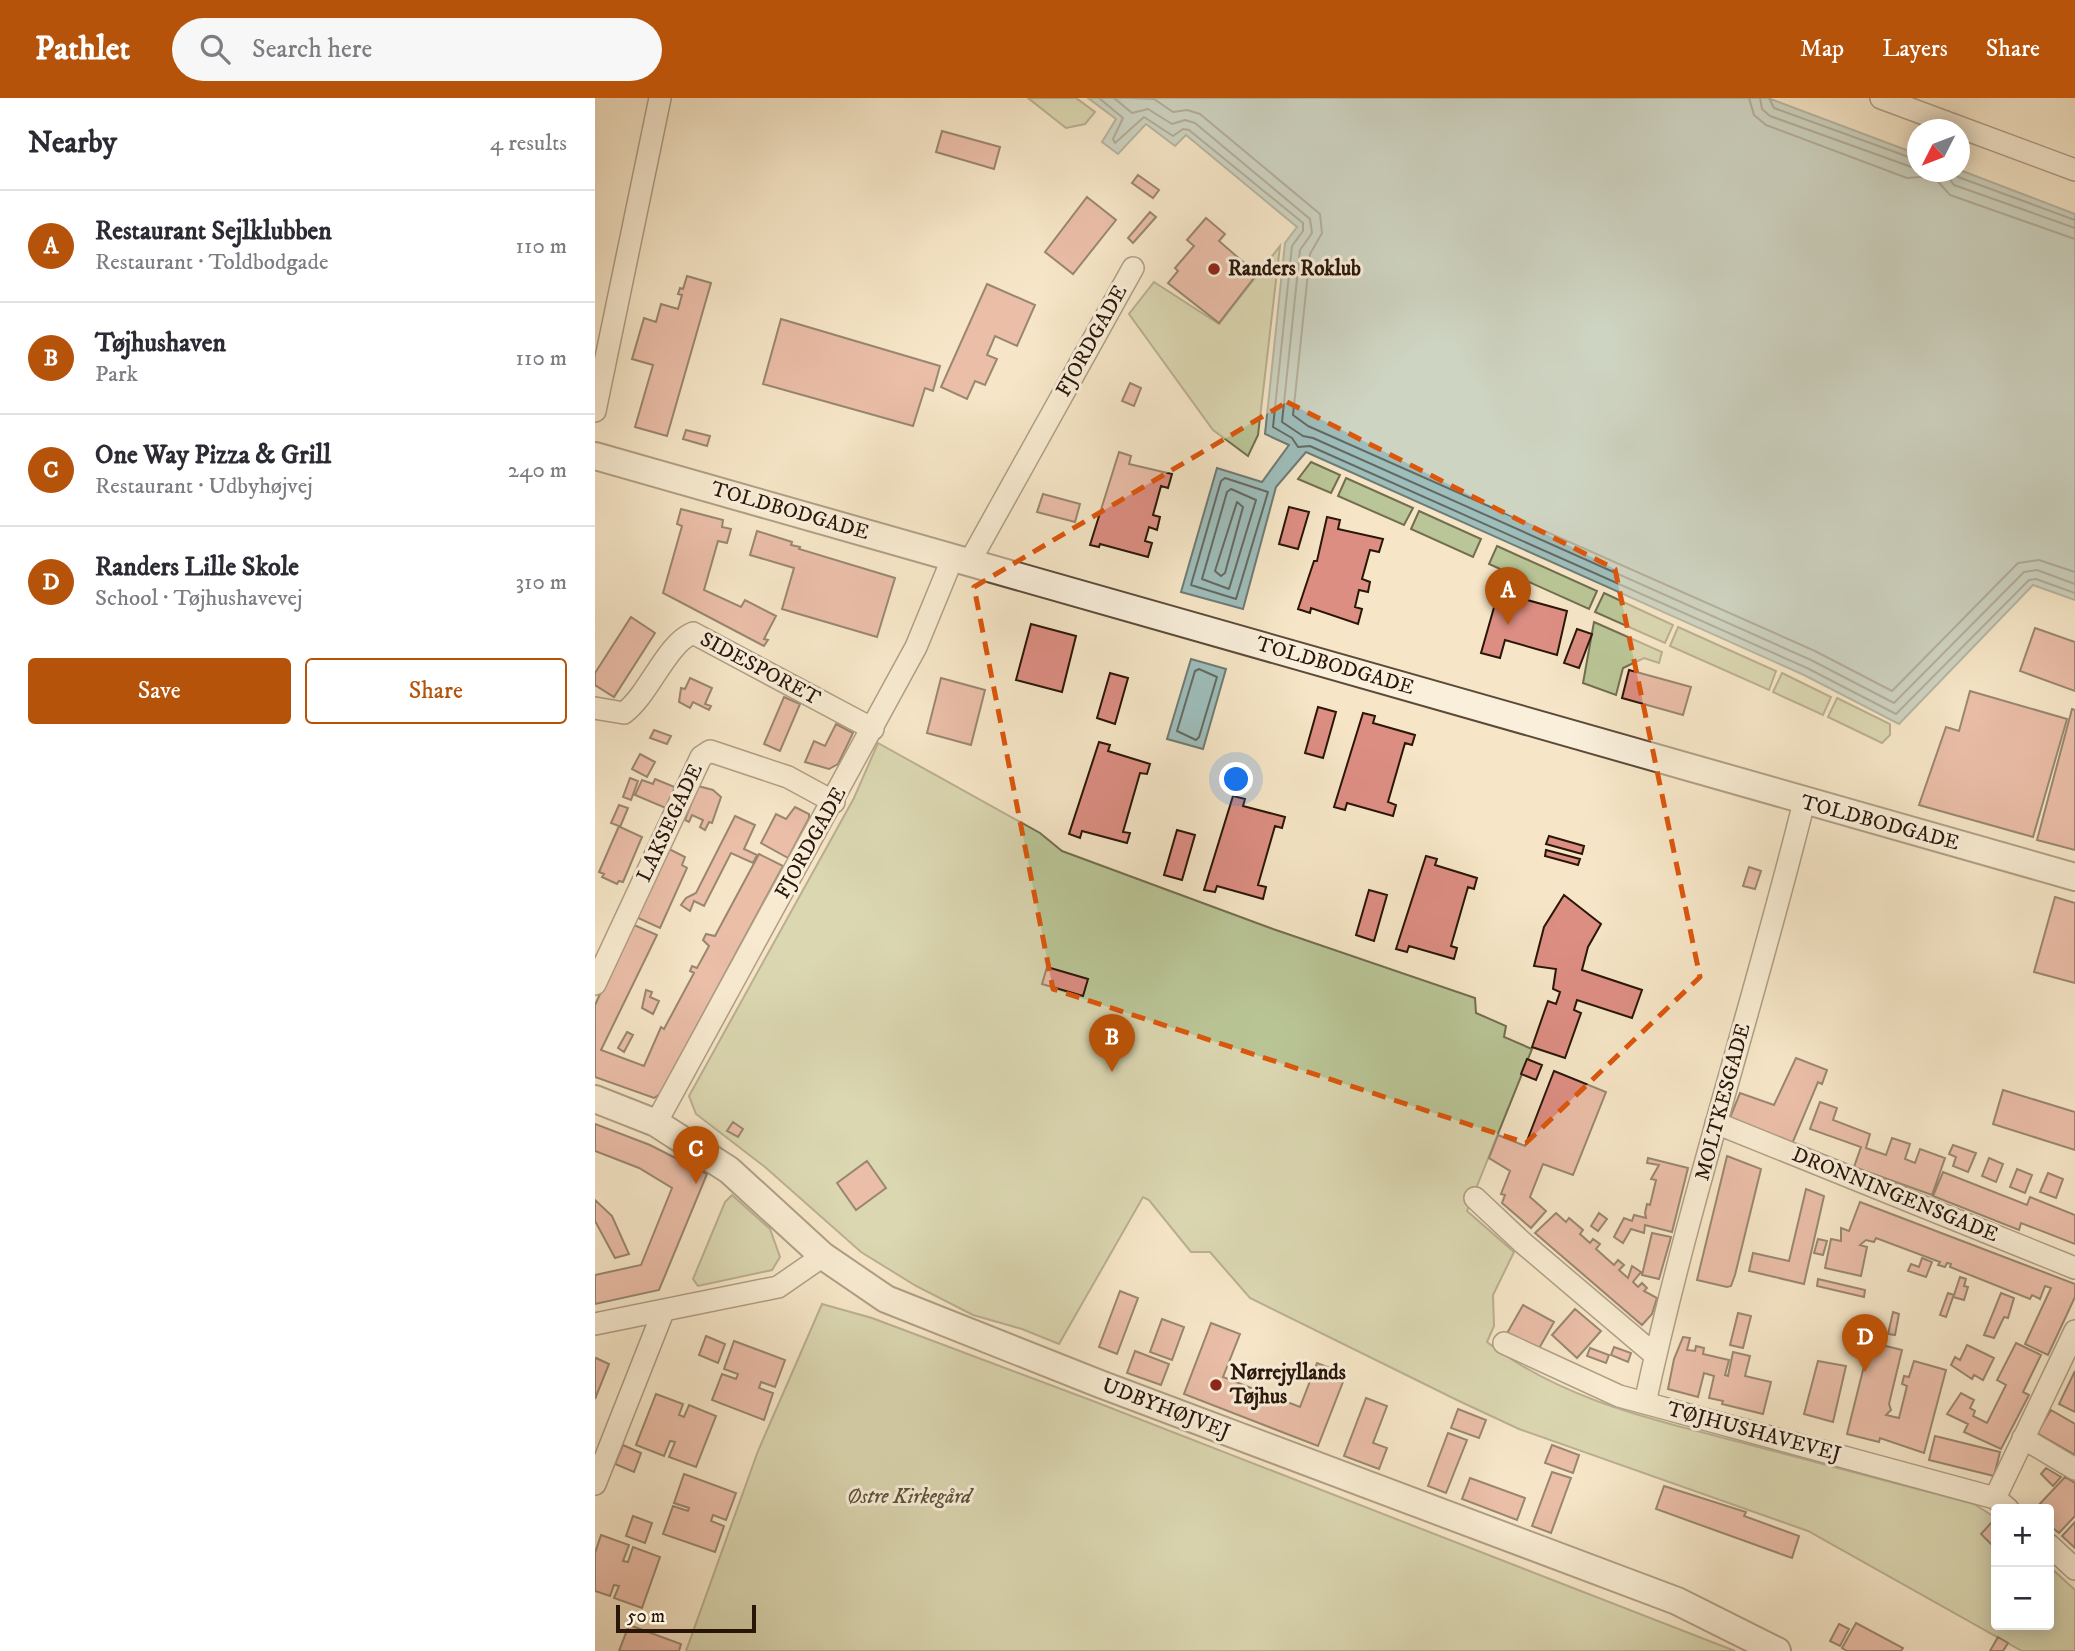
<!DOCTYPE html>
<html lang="en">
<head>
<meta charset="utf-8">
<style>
	:root { --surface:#fff; --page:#f7f7f7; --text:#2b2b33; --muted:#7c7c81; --line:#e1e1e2; --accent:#b45309 }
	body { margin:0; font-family:"IM FELL DW Pica",serif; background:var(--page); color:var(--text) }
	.controls { position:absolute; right:21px; bottom:21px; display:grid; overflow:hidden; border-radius:7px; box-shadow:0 4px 18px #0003 }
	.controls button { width:63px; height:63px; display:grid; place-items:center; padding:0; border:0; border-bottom:2px solid var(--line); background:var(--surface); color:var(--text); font:35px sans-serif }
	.compass { position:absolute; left:1312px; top:21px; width:63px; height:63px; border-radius:50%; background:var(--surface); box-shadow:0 4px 18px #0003; rotate:228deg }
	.scale { position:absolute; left:21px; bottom:18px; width:140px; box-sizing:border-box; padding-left:7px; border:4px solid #291609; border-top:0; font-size:19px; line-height:24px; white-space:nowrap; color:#291609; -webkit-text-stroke:5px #f9efdb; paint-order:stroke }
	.you { position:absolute; left:642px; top:682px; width:24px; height:24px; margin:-18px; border:5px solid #fff; border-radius:50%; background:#1a73e8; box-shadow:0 0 0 10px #1a73e833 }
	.badge { display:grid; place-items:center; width:46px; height:46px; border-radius:50%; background:var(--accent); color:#fff; font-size:23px; font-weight:700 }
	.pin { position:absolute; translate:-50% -58px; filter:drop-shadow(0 2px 4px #0008) }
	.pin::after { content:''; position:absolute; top:37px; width:24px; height:21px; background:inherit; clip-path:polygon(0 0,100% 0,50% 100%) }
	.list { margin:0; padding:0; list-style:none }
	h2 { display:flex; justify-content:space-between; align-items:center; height:91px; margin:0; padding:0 28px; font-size:30px }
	h2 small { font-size:23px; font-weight:400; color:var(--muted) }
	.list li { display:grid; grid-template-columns:46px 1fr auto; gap:21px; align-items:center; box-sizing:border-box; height:112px; padding:0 28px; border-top:2px solid var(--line) }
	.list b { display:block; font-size:26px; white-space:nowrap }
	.list p { margin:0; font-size:23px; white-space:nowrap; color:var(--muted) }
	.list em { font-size:23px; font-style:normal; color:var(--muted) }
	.actions { display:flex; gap:14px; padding:21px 28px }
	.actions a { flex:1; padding:16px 0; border:2px solid var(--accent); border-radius:7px; text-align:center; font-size:24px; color:var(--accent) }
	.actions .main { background:var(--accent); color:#fff }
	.icon { flex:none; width:38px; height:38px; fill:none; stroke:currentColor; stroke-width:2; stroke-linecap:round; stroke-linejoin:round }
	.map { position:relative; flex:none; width:1480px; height:1553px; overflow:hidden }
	header { display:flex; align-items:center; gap:42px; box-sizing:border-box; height:98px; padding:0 35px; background:var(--accent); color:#fff }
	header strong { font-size:33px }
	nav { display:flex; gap:38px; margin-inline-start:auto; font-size:24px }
	.search { width:490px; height:63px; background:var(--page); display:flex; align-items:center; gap:18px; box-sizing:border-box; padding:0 24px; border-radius:38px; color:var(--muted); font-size:26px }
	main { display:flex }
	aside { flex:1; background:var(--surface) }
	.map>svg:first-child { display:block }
	.green { fill:#bac697; stroke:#726e50; stroke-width:2 }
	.water { fill:#9ebebc; stroke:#6f7b74; stroke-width:2 }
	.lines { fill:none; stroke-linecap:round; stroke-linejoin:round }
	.shore { stroke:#646a62; stroke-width:2 }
	.building { fill:#dd8e83; stroke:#291609; stroke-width:2 }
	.minor-casing { stroke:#5c4a38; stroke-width:24 }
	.tertiary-casing { stroke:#5c4a38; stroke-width:30 }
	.minor { stroke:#f9efdb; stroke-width:21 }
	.tertiary { stroke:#f9efdb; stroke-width:26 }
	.marked { fill:none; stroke:#de560c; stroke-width:5; stroke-dasharray:14 9; stroke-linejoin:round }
	.poi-dot { fill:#8f2418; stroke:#f9efdb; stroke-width:2.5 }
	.labels { text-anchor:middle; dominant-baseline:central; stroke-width:6; stroke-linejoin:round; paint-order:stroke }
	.poi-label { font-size:21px; font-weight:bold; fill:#291609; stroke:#f9efdb; text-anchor:start }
	.street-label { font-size:21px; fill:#291609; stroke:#f9efdb }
	.park-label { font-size:21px; font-style:italic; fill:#5c543b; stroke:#f9efdb }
</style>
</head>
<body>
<header>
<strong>Pathlet</strong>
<div class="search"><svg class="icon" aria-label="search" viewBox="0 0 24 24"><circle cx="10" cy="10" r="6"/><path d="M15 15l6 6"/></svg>Search here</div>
<nav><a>Map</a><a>Layers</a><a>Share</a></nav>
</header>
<main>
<aside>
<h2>Nearby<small>4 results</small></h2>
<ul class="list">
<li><span class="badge">A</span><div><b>Restaurant Sejlklubben</b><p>Restaurant · Toldbodgade</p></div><em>110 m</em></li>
<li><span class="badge">B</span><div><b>Tøjhushaven</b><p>Park</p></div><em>110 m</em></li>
<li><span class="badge">C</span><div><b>One Way Pizza &amp; Grill</b><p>Restaurant · Udbyhøjvej</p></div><em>240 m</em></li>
<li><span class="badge">D</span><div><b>Randers Lille Skole</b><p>School · Tøjhushavevej</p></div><em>310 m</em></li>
</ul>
<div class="actions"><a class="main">Save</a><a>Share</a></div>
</aside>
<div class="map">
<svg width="1480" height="1553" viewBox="0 0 1480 1553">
	<rect width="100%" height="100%" fill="#f6e6c7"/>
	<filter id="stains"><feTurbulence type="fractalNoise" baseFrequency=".00286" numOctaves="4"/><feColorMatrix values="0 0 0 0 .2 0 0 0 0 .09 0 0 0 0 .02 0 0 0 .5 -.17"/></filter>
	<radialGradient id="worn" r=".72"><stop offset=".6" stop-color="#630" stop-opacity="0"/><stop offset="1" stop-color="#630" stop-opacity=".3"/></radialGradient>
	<path class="green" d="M433 0H481L500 14 490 26 471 30Z
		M685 148 663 337 653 358 618 332 534 216 559 184 624 226Z
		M716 364 745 377 736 395 703 381Z
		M751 380 818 410 809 427 743 398Z
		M824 413 886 441 878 459 816 431Z
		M902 448 1002 493 994 511 894 466Z
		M1009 495 1078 527 1070 545 1000 514Z
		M999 524 1067 554 1064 565 1049 560 1028 570 1021 597 988 585Z
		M1083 529 1181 573 1174 592 1075 548Z
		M1187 575 1236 599 1228 617 1178 594Z
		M1242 600 1295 626V637L1287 645 1233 619Z
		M283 645 445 735 467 753 678 831 880 900 881 915 911 928 909 939 937 951 872 1113 919 1154 898 1197 899 1228 892 1244C968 1303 1061 1322 1152 1346 1228 1366 1303 1386 1379 1406L1401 1420V1527H1454V1468L1480 1492V1553H1427L1213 1433 924 1331 864 1303 655 1200 615 1154H596L554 1102 548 1099 464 1246 427 1231 378 1217 321 1188 266 1154 170 1069 101 1016 94 998 259 700Z
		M137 1097 175 1131 185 1159 177 1172 103 1188 98 1181 130 1104Z
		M227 1206 277 1220 498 1303 1140 1553H91L163 1353Z"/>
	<path class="water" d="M493 0H1173L1322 56V74L1365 72 1480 116V502L1438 487 1304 626 1209 577 711 354 681 389 648 511 586 494 622 370 667 384 694 347 670 336 690 145 702 129 591 37 580 48 551 26 523 56 507 44 521 21Z
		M596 561 631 571 608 651 572 641Z"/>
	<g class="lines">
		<path class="shore" d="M504 0 528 20 518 41 520 45 549 19 578 38 588 31 594 32 708 125V133L697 148 678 329 697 340 703 349 715 348 1212 570 1301 616 1434 482 1441 481 1480 495
			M519 0 537 15 553 11 577 26 590 22 600 25 715 121 717 135 705 152 687 324 708 338 718 340 1216 562 1299 605 1429 474 1442 472 1480 486
			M537 0 559 1 578 14 592 12 605 16 725 116 727 135 715 156 698 317 713 328 1220 553 1297 593 1423 465 1444 462 1480 474
			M1154 0 1159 17 1171 27 1312 80 1338 78 1355 97 1480 141
			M1165 0 1167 11 1175 18 1322 71
			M1174 0 1179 10 1322 62
			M1349 74 1359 87 1480 130
			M1358 74 1363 79 1480 122
			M630 380 673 394 641 501 596 487 626 383Z
			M636 391 661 402 634 491 607 481 632 394Z
			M642 404 648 409 630 475 626 478 620 473Z
			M604 571 622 579 604 639 601 642 582 633 600 573Z"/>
	</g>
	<path class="building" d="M347 33 405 49 399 71 341 54Z
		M543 77 564 92 558 100 537 85Z
		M492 99 521 122 478 176 450 154Z
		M555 114 561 119 538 145 533 140Z
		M611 120 630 136 624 143 662 176 624 225 573 185 583 173 580 170 599 148 592 142Z
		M92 178 116 185 72 338 40 329 58 267 37 261 49 220 61 224 66 206 83 211 87 197 83 196 85 190 88 191Z
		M392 186 440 207 422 248 400 238 392 257 402 261 390 287 380 283 372 301 346 289Z
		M186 221 345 268 338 293 330 290 318 328 168 286Z
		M535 285 546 290 539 308 527 303Z
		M91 332 115 338 112 348 88 341Z
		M524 354 536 358 534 366 577 376 573 390 566 388 558 417 565 419 562 432 554 429 550 443 557 445 553 459 505 446 504 449 495 447Z
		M448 396 485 406 480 424 442 414Z
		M694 409 714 414 703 451 684 446Z
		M86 411 128 422 127 429 136 431 132 445 123 443 109 492 146 509 150 502 181 518 169 541 173 542 169 548 68 495 87 428 82 426Z
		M732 419 745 422 743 431 788 441 784 454 775 452 767 481 775 484 773 494 764 492 760 509 767 511 763 526 716 510 715 515 703 511 719 463H722Z
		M162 433 197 444 196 447 205 449 204 451 300 480 282 539 187 511 199 470 155 457Z
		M907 495 972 513 962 557 910 542 905 560 886 555 900 506 904 507Z
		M36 519 60 535 19 599 0 587V575Z
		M436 526 481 538 467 594 421 582Z
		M1440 530 1480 544V593L1425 573Z
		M982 531 997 536 984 570 969 565Z
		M1034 572 1096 589 1088 617 1027 600Z
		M515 575 533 580 520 626 502 620Z
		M95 580 117 590 110 606 116 608 114 612 98 604 95 610 84 604 86 590 90 591Z
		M346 580 390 592 376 647 332 635Z
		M1375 593 1472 621 1438 739 1324 707 1351 629 1364 633Z
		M189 599 205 606 185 653 169 646Z
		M723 609 741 614 728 660 710 655Z
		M1477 611 1480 612V752L1442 742Z
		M768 615 780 618 778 625 820 637 817 647 810 645 793 704 801 707 798 718 752 705 750 712 739 709Z
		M241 626 258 635 243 666 234 671 210 664 219 643 230 648Z
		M59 632 76 638 72 646 55 640Z
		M504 644 515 647 513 653 555 666 552 676 545 675 528 734 535 735 532 745 487 733 485 740 474 736Z
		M45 656 60 664 52 679 37 671Z
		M35 680 43 683 36 702 28 699Z
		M60 681 82 690 73 711 40 697 47 682 58 686Z
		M103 688 118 692 126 699 117 725 114 724 110 732 105 729 108 722 97 717 94 724 90 722Z
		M638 698 650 701 648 708 690 719 687 730 680 728 663 787 671 789 668 801 622 788 620 794 609 792Z
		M24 707 33 710 25 729 47 739 28 784 24 783 22 786 7 779 9 776 4 774 24 728 16 725Z
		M200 709 214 716V720L193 760 166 745 181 716 191 721Z
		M140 718 160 727 149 751 162 757 158 765 136 755 109 808 99 803 95 813 86 807 91 800 101 795Z
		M582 732 600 737 587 782 569 777Z
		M954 738 989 748 987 756 951 746Z
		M74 751 90 759 87 767 92 770 65 830 41 819Z
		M951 752 985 761 983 767 950 758Z
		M164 756 188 768 65 996 59 1000 0 979V907L37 826 62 837 6 952 49 968 66 929 69 931 99 875 95 873 97 868 102 870 114 848 108 842 111 836 120 838Z
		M831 758 842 761 840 767 882 780 879 791 873 789 856 848 862 850 859 861 814 848 812 854 801 851Z
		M1154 769 1166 773 1160 791 1148 788Z
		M774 792 792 797 779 843 761 837Z
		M969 797 1006 826 993 849 987 872 1047 892 1037 920 982 902 979 912 986 915 970 960 937 949 953 903 961 906 965 894 958 891 961 871 939 868 949 829Z
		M1460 799 1480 805V885L1439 874Z
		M452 869 493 881 488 898 447 886Z
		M51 892 57 894 55 899 64 903 58 916 47 910Z
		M32 934 38 937 29 954 23 950Z
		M1201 960 1232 972 1227 986 1223 984 1197 1046 1134 1022 1145 995 1179 1007Z
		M932 961 947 967 941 982 926 976Z
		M959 973 1011 994 978 1077 948 1066 935 1099 951 1113 936 1130 907 1105 910 1097 906 1096 915 1073 894 1060 903 1037 930 1048Z
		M1408 992 1480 1014V1052L1398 1026Z
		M1225 1004 1242 1010 1238 1022 1275 1036 1271 1050 1291 1057 1297 1040 1315 1046 1310 1061 1320 1065 1325 1051 1350 1060 1337 1097 1259 1069 1266 1049 1215 1031Z
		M138 1024 148 1031 143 1039 132 1033Z
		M0 1026 55 1047 112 1076 64 1192 0 1206V1177L46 1167 77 1090 44 1070 0 1053Z
		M1358 1047 1381 1055 1373 1074 1358 1068 1361 1059 1354 1056Z
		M1132 1058 1166 1071 1140 1177 1136 1188 1132 1189 1102 1182Z
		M1053 1060 1093 1070 1077 1134 1050 1127 1049 1135 1036 1131 1028 1145 1019 1139 1029 1120 1037 1123 1039 1117 1051 1120 1050 1115 1052 1106 1055 1107 1061 1082 1056 1081 1064 1067 1052 1065Z
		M1394 1060 1408 1066 1401 1084 1387 1078Z
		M272 1063 291 1090 261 1112 242 1085Z
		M1422 1071 1437 1077 1430 1095 1415 1089Z
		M1348 1074 1432 1107 1435 1099 1480 1117V1146L1426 1125 1424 1132 1338 1098Z
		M1453 1075 1468 1081 1461 1100 1445 1094Z
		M1211 1091 1229 1098 1209 1186 1154 1173 1158 1155 1194 1163Z
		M0 1102 17 1118 34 1156 20 1160 0 1123Z
		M1265 1104 1480 1186V1199L1453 1257 1430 1246 1456 1190 1450 1188 1445 1201 1437 1197 1435 1201 1355 1169 1356 1166 1352 1165 1350 1169 1343 1167 1345 1164 1281 1140 1279 1144 1271 1142 1265 1147 1272 1149 1266 1178 1230 1170 1236 1141 1246 1143V1130L1254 1133Z
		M961 1115 971 1124 974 1120 988 1132 985 1136 995 1145 998 1141 1005 1146 1001 1151 1019 1167 1023 1162 1029 1167 1024 1172 1033 1180 1037 1168 1046 1174 1038 1184 1043 1189 1047 1185 1052 1190 1049 1193 1062 1200 1057 1216 1047 1227 940 1135Z
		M1004 1115 1012 1121 1003 1133 996 1128Z
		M1057 1135 1076 1139 1064 1181 1047 1177Z
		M1223 1141 1232 1143 1228 1157 1219 1155Z
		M1327 1160 1337 1164 1331 1179 1313 1173 1316 1166 1324 1169Z
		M1365 1179 1371 1181 1369 1188 1373 1189 1369 1202 1358 1199 1351 1219 1345 1217 1353 1195 1359 1197Z
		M1223 1181 1270 1192 1269 1199 1222 1188Z
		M525 1193 543 1200 522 1256 504 1249Z
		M1406 1195 1419 1200 1413 1220 1409 1219 1399 1240 1389 1237Z
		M928 1207 959 1224 942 1254 911 1237Z
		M980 1211 1006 1233 982 1260 957 1237Z
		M1298 1214 1304 1216 1300 1237 1293 1236Z
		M1143 1215 1156 1218 1148 1250 1135 1247Z
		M567 1221 589 1229 577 1262 555 1254Z
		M616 1225 645 1236 628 1279 705 1309 722 1265 751 1276 723 1348 589 1296Z
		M111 1238 130 1246 123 1265 104 1257Z
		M1088 1239 1095 1240 1092 1252 1100 1253 1101 1248 1109 1250 1108 1256 1134 1262 1130 1277 1133 1278 1138 1254 1155 1258 1150 1278 1176 1284 1168 1316 1127 1306 1128 1303 1114 1300 1119 1278 1109 1275 1103 1299 1073 1291 1079 1261Z
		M139 1243 190 1262 180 1289 166 1284 164 1290 178 1295 169 1322 117 1302 127 1276 141 1281 143 1276 129 1271Z
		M1275 1244 1307 1252 1294 1306 1296 1312 1291 1317 1304 1320 1312 1288 1307 1286 1309 1278 1314 1279 1319 1263 1351 1272 1329 1355 1285 1340 1284 1344 1252 1336Z
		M1421 1245 1446 1257 1428 1294 1434 1297 1406 1351 1369 1334 1373 1326 1352 1316 1366 1295 1379 1302 1375 1310 1380 1313 1378 1318 1392 1325 1411 1287 1402 1282Z
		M1372 1247 1399 1260 1388 1282 1379 1277 1377 1281 1356 1267 1360 1259 1365 1262Z
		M1019 1249 1036 1255 1033 1264 1016 1257Z
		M995 1250 1014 1257 1011 1265 992 1258Z
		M540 1253 574 1266 566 1287 532 1275Z
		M1 1260 14 1266 0 1301V1262Z
		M1223 1263 1251 1268 1238 1324 1209 1316Z
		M1480 1273V1314L1464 1306Z
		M61 1296 88 1306 84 1317 89 1319 94 1307 121 1318 101 1369 74 1359 80 1344 75 1343 69 1358 41 1347Z
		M771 1300 792 1308 778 1345 792 1350 784 1371 749 1358Z
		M863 1311 891 1322 884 1340 856 1330Z
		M1456 1312 1480 1326V1357L1442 1335Z
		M853 1335 872 1342 851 1395 833 1388Z
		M1340 1338 1405 1354 1399 1378 1334 1362Z
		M28 1347 46 1355 39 1374 20 1366Z
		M957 1347 984 1357 978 1375 950 1365Z
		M1451 1370 1466 1379 1458 1388 1446 1376Z
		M957 1374 976 1380 956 1435 937 1428Z
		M89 1376 141 1395 131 1422 118 1417 116 1423 129 1428 120 1454 68 1436 78 1408 93 1413 94 1410 79 1405Z
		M1470 1379 1480 1385V1418L1464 1435 1454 1427V1411H1440Z
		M875 1380 930 1400 922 1422 867 1401Z
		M1069 1388 1151 1414 1149 1418 1204 1438 1197 1460 1061 1411Z
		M38 1418 57 1425 50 1445 31 1438Z
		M1397 1424 1401 1428V1442L1397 1447 1386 1436Z
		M1480 1424V1450L1467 1438Z
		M6 1437 34 1447 28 1463 33 1464 38 1449 65 1459 47 1510 19 1500 24 1488 19 1487 15 1498 0 1493V1455Z
		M1261 1525 1308 1550 1306 1553H1252L1247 1550Z
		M1244 1526 1254 1531 1245 1548 1235 1543Z
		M34 1527 86 1546 84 1553H24Z
		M1403 1539 1413 1545 1408 1553H1395Z"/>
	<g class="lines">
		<defs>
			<path id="minor" d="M1286 0 1480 72
				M0 313 65 0
				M375 463 538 170
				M0 610 29 615C55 595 71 546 98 535L278 631
				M0 886 106 659 115 653 193 679 239 704
				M61 1025 321 549 358 459
				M1121 1025 1480 1170
				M880 1100 928 1145 1060 1257
				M0 1226 183 1189 228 1158
				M909 1245 1024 1298 1400 1400 1413 1411
				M1050 1305C1094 1102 1159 905 1209 704
				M1428 1340 1480 1371
				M0 1386 68 1214
				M1400 1400 1480 1233
				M1454 1447 1480 1471"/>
			<path id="tertiary" d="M0 358 1480 779
				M0 1001 61 1025 134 1072 228 1158 291 1201 505 1286 1082 1503 1182 1553"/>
		</defs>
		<use href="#minor" class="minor-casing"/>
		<use href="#tertiary" class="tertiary-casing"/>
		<use href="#minor" class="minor"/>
		<use href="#tertiary" class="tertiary"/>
	</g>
	<path d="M0 0H1480V1553H0ZM692 304 1020 471 1105 879 931 1045 458 891 379 489Z" fill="#f6e6c7" fill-opacity=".55" fill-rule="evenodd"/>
	<path class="marked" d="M692 304 1020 471 1105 879 931 1045 458 891 379 489Z"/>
	<g class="poi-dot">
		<circle cx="619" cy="171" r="7"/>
		<circle cx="621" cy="1287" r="7"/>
	</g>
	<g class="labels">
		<g class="poi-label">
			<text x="633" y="171">Randers Roklub</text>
			<text x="635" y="1275">Nørrejyllands<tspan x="635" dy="24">Tøjhus</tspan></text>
		</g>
		<g class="street-label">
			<text transform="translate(497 243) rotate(-61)">FJORDGADE</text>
			<text transform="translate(195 413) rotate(16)">TOLDBODGADE</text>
			<text transform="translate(740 568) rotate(16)">TOLDBODGADE</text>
			<text transform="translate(165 571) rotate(28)">SIDESPORET</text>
			<text transform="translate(75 725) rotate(-65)">LAKSEGADE</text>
			<text transform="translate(1285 725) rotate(15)">TOLDBODGADE</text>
			<text transform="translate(216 745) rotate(-61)">FJORDGADE</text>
			<text transform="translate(1128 1004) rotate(-75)">MOLTKESGADE</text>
			<text transform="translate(1300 1097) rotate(22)">DRONNINGENSGADE</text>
			<text transform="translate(571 1311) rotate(21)">UDBYHØJVEJ</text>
			<text transform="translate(1159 1334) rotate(15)">TØJHUSHAVEVEJ</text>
		</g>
		<g class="park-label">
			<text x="314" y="1399">Østre Kirkegård</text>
		</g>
	</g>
	<rect width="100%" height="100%" filter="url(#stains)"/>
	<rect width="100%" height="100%" fill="url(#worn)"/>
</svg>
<div class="controls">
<button>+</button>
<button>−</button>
</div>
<svg class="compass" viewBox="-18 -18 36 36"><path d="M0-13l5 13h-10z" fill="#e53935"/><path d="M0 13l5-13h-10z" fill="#7c7c81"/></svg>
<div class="scale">50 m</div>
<div class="you"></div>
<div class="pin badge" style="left:913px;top:527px">A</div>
<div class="pin badge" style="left:517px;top:974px">B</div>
<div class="pin badge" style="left:101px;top:1086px">C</div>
<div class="pin badge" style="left:1270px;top:1274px">D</div>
</div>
</main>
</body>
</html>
